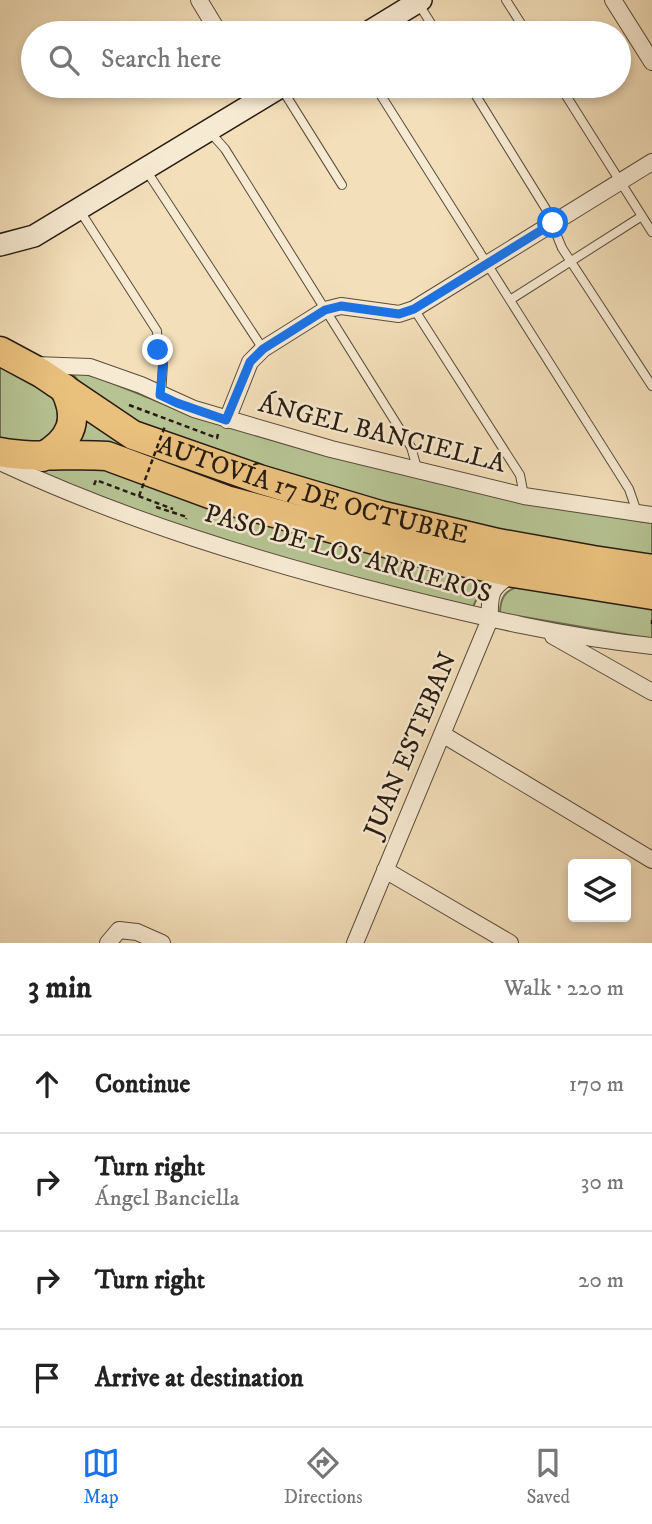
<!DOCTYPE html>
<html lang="en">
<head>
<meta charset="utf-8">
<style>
	:root { --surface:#fff; --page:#f6f6f6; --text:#222; --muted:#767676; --line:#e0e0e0; --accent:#1a73e8 }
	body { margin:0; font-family:"IM FELL DW Pica",serif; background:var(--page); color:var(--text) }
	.controls { position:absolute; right:21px; bottom:21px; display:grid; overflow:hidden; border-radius:7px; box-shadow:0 4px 10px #0003 }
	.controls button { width:63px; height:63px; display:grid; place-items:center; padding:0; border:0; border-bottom:2px solid var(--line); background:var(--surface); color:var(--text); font:35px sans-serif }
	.stop { position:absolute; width:21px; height:21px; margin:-16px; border:5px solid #1a73e8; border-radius:50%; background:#fff }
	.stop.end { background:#1a73e8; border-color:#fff; box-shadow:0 2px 7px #0008 }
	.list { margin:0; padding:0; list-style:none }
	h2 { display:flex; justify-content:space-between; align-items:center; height:91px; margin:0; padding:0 28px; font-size:30px }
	h2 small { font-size:23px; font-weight:400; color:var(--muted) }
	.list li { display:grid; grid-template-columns:46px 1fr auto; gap:21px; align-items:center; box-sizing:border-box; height:98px; padding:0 28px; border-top:2px solid var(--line) }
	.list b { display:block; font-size:26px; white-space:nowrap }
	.list p { margin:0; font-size:23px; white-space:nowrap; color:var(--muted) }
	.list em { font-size:23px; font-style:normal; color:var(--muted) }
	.icon { flex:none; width:38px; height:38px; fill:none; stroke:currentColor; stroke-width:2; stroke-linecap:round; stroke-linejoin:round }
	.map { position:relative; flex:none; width:652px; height:943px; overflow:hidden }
	.search { position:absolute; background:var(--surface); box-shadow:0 4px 10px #0003; left:21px; right:21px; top:21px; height:77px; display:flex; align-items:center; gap:18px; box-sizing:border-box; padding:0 24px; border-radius:38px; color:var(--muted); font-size:26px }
	.sheet { height:483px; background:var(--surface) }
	nav { display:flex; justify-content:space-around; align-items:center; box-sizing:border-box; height:98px; border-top:2px solid var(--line); background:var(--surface); font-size:19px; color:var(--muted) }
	nav a { display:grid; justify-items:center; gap:4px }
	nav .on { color:var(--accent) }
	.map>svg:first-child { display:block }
	.green { fill:#b6c393; stroke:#6e6f52; stroke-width:2 }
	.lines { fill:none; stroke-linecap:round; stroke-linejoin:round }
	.lane-casing { stroke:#5a4c3b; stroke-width:10 }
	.street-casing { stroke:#5a4c3b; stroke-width:18 }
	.secondary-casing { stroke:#271b11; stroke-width:24 }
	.highway-casing { stroke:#271b11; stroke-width:31 }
	.path { stroke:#271b11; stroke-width:2.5; stroke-dasharray:5 3.5; stroke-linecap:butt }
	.lane { stroke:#f7ead2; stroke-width:8 }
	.street { stroke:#f7ead2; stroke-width:16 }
	.secondary { stroke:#f7ead2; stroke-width:21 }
	.highway { stroke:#eac07d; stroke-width:28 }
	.path-bridge { stroke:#271b11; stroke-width:2.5; stroke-dasharray:5 3.5; stroke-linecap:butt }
	.route { stroke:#1a73e8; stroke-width:9 }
	.labels { text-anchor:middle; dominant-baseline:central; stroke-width:5; stroke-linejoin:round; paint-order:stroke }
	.street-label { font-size:26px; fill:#271b11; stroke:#f7ead2 }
</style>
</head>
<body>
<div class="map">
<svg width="652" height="943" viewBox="0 0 652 943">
	<rect width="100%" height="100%" fill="#f3dfba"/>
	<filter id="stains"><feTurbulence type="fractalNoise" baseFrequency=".00286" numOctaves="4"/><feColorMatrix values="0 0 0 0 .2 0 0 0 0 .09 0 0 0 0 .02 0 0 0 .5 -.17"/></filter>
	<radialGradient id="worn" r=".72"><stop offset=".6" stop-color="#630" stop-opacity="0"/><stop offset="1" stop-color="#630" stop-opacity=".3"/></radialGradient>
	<path class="green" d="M0 351 129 448 107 456 0 452Z
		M70 370 100 378 181 411 523 503 652 523V560L413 514 145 429 82 386Z
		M73 461 484 578V583L472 609 300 567 87 496 32 470Z
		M520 586 652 606V639L500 613C500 598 505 590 520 586Z"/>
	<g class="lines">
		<defs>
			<path id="lane" d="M506 0 527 33
				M418 3 437 33
				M375 86 629 489 637 512
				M470 86 546 209 562 248 652 386
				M560 86 652 232
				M282 89 342 185
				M210 132 225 149 411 447 417 468
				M146 170 263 349
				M80 211 157 331 158 350 163 364 161 395
				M510 300 642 216
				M414 309 520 475 524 496"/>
			<path id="street" d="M199 0 219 33
				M613 0 652 62
				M35 365 90 367 141 385 194 409 331 449 524 496 652 515
				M227 420 250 362 263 349 325 310 341 306 399 314 414 309 652 162
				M0 462C126 521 262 562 397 596 481 617 565 637 652 646
				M553 636 652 692
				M442 734 652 860
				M385 870 510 943
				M108 943 119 930 137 932 162 943
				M355 943 490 619C489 592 491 587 514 573"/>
			<path id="secondary" d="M367 33 421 0
				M0 245 34 236 282 86"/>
			<g id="highway">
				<path id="s1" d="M0 351 41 373 133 435 259 479 380 515 498 543 593 560 652 569"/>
				<path d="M0 452C36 459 71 453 107 456L226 500 430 555 514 573 652 595"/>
				<path d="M42 457C72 440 80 419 64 388"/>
			</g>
		</defs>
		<use href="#lane" class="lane-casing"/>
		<use href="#street" class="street-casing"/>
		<use href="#secondary" class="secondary-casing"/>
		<use href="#highway" class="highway-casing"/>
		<path class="path" d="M129 405 217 438 218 434
			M94 485 96 480 173 509
			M156 507 187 517 186 519
			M652 620V624"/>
		<use href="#lane" class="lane"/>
		<use href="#street" class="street"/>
		<use href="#secondary" class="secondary"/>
		<use href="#highway" class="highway"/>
		<path class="path-bridge" d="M139 496 165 426"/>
	</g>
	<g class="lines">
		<path class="route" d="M158 350 163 364 160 395 177 403 226 420 250 362 263 349 325 310 341 306 399 314 414 309 553 223"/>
	</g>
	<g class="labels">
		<g class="street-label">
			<text transform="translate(382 434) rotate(14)">ÁNGEL BANCIELLA</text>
			<text stroke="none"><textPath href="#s1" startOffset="346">AUTOVÍA 17 DE OCTUBRE</textPath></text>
			<text transform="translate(348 554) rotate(16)">PASO DE LOS ARRIEROS</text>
			<text transform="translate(411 745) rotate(-67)">JUAN ESTEBAN</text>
		</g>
	</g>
	<rect width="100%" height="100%" filter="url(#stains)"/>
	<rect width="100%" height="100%" fill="url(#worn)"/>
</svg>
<div class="controls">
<button><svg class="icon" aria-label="layers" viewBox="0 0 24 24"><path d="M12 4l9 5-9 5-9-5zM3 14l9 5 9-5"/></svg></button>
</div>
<div class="stop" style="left:553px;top:223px"></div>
<div class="stop end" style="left:158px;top:350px"></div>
<div class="search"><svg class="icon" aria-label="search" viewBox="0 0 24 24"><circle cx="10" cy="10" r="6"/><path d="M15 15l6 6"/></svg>Search here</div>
</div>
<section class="sheet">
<h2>3 min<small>Walk · 220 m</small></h2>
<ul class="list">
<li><svg class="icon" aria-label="ahead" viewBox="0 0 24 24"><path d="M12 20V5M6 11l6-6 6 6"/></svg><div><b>Continue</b></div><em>170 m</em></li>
<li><svg class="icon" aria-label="right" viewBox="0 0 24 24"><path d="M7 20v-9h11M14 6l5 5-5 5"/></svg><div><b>Turn right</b><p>Ángel Banciella</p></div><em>30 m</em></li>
<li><svg class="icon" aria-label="right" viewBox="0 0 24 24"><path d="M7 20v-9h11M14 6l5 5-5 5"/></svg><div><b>Turn right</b></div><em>20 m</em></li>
<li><svg class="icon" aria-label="arrive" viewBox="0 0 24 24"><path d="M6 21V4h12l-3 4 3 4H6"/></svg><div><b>Arrive at destination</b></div></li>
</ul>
</section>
<nav>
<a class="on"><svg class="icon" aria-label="map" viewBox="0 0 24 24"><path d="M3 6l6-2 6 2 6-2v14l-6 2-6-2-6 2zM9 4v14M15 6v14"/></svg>Map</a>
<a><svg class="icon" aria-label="directions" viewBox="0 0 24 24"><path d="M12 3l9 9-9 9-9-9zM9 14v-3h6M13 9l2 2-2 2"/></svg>Directions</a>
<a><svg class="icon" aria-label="saved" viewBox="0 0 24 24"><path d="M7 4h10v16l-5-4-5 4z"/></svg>Saved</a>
</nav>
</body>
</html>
